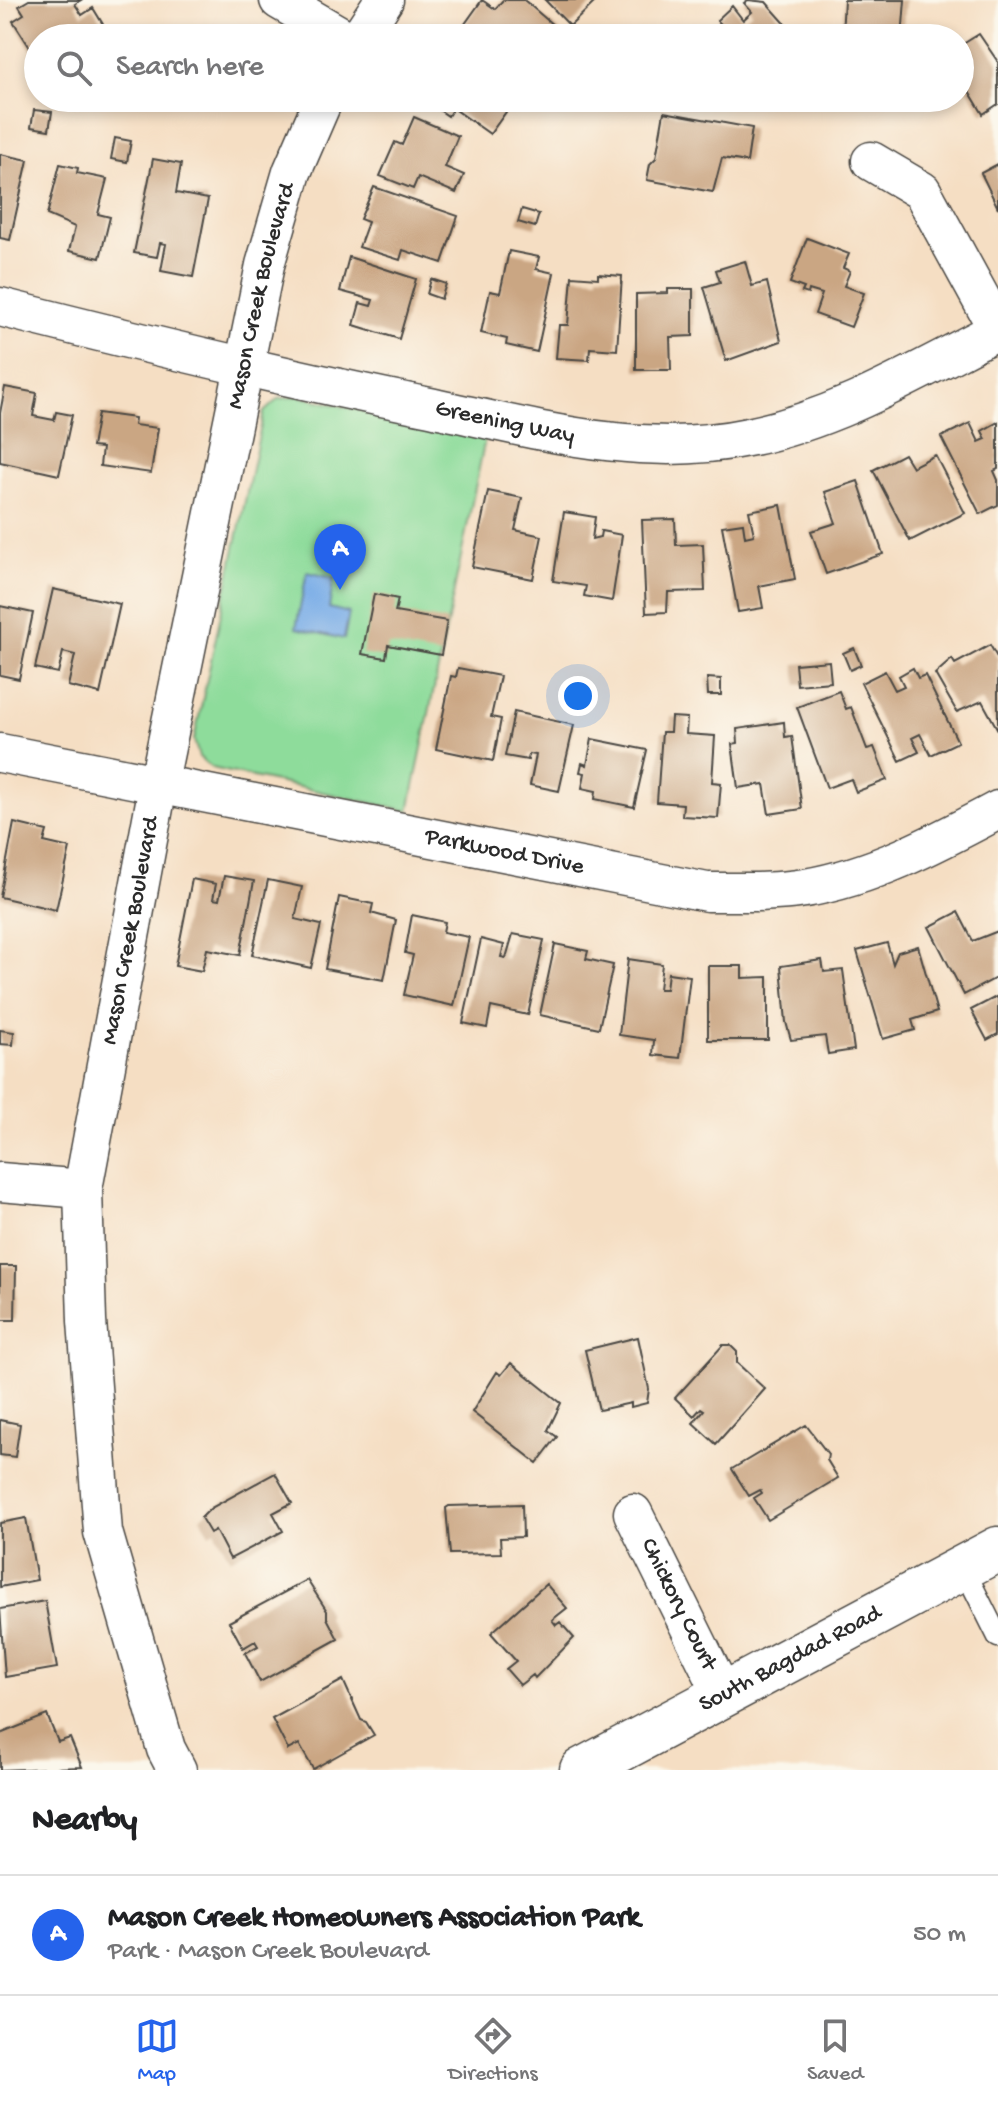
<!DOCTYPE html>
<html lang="en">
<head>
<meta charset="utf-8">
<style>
	:root { --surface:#fff; --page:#f2f2f2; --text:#202124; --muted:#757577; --line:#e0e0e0; --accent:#2563eb }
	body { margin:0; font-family:"Gochi Hand",sans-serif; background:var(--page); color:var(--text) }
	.you { position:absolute; left:578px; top:696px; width:28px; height:28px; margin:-20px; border:6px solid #fff; border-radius:50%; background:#1a73e8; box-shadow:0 0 0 12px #1a73e833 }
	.badge { display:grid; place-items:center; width:52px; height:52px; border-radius:50%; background:var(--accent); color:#fff; font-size:26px; font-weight:700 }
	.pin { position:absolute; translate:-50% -66px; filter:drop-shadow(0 2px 4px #0008) }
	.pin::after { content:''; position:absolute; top:42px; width:28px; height:24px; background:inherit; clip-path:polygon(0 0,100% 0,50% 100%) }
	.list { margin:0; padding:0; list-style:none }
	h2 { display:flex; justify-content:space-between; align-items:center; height:104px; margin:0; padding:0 32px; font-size:34px }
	h2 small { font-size:26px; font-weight:400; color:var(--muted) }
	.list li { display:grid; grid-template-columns:52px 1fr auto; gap:24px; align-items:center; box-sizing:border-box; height:120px; padding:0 32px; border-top:2px solid var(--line) }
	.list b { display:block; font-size:30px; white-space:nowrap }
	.list p { margin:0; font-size:26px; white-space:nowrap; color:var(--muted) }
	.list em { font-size:26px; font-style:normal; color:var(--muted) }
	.icon { flex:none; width:44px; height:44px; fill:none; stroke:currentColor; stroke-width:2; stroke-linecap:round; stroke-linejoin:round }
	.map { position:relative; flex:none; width:998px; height:1770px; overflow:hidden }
	.search { position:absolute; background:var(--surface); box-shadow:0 4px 12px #0003; left:24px; right:24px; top:24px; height:88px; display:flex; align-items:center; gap:20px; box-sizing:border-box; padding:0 28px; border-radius:44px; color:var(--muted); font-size:30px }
	.sheet { height:224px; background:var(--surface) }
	nav { display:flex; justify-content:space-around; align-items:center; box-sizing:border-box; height:112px; border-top:2px solid var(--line); background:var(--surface); font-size:22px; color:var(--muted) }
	nav a { display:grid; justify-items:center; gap:4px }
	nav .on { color:var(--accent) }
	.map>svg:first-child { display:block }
	.green { fill:#8edc9b; stroke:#5c8463; stroke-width:2 }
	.water { fill:#7aade7; stroke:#526c89; stroke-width:2 }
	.building { fill:#caa683 }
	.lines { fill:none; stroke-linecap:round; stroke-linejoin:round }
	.lane-casing { stroke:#494642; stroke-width:23 }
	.street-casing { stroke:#494642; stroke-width:41 }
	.secondary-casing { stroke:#494642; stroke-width:47 }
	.lane { stroke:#fff; stroke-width:20 }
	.street { stroke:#fff; stroke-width:38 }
	.secondary { stroke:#fff; stroke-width:44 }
	.labels { text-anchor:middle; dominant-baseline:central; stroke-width:7; stroke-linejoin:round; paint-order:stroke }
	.street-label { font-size:24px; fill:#2b2b2b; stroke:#fbf7ec }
</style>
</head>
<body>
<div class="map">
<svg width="998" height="1770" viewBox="0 0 998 1770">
	<rect width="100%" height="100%" fill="#fbf7ec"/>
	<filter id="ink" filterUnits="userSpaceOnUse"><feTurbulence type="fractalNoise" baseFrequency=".0125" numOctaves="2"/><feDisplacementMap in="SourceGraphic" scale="16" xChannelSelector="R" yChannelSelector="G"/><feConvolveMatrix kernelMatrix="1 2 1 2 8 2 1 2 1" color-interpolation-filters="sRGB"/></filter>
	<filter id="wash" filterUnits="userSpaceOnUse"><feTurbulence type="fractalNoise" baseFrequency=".006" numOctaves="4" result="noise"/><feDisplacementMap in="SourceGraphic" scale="32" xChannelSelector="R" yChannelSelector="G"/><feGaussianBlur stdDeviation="1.8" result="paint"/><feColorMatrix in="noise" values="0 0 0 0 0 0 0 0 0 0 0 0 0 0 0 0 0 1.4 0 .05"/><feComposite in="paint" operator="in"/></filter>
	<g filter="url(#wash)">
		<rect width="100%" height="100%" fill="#f5dec3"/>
		<path class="green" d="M298 396 485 439 409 811 212 768 199 757 194 740 264 412 278 399Z"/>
		<path class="water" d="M307 572 334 578 329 608 349 613 344 639 296 628Z"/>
		<g id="blocks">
			<path class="building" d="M29 0H81L75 4 82 15 93 8 104 26 85 38 79 28 63 38H38L36 57 13 21 24 14 19 6Z
				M482 0 495 9 503 0H524L568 38H474L462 28Z
				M545 0H597L570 26Z
				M748 0 766 2 798 38H723L729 33 717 20 732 6 743 20 752 12 744 3Z
				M844 0H905L902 38 842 36Z
				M979 34 998 62V104L983 114 966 86 960 90V46Z
				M422 98H516L490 134 453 108 448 116Z
				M34 110 52 112 49 130 31 127Z
				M664 112 752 128 747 162 722 158 713 192 647 180 650 164 656 158Z
				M414 117 458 136 445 167 464 175 456 193 418 177 413 189 380 176 395 142 402 145Z
				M115 138 131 141 127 162 111 159Z
				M0 154 28 160 10 240 0 238Z
				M153 159 181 164 176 193 208 199 193 277 161 271 166 244 160 243 157 257 134 253Z
				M60 164 78 168 77 173 107 179 98 214 110 217 100 258 69 251 75 227 47 215Z
				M998 164V208L981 173Z
				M374 187 458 216 442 263 403 250 400 260 359 247 368 222 360 219Z
				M522 209 539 214 535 227 518 222Z
				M807 238 849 254 843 268 850 271 844 286 864 293 851 327 815 314 822 294 809 290 808 294 802 292 804 288 790 283Z
				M509 251 539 257 536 269 554 273 537 352 506 345 507 339 481 333 490 291 500 293Z
				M349 257 416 279 399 339 354 325 360 303 371 306 373 300 340 291Z
				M745 261 752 286 767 282 781 341 726 361 704 287 720 282 716 270Z
				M598 274 622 276 617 350 590 348 589 360 556 358 559 325H568L572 276 598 278Z
				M431 279 446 284 441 299 427 294Z
				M668 289H693V336L670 337 671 370H636V294L668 293Z
				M5 387 37 393 33 416 54 420 56 412 72 415 59 475 0 462V413Z
				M98 413 135 418 134 425 158 428 151 473 100 466 102 448 92 447Z
				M998 422V469L994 471 998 480V505L980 514 941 437 970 423 979 442 986 439 982 431Z
				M904 454 912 467 935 455 965 513 910 541 873 470Z
				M858 481 883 554 826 574 811 531 836 523 825 492Z
				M488 491 522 498 515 530 542 536 533 579 472 567Z
				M781 505 795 579 759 586 763 608 738 612 722 526 743 523 745 537 754 535 749 511Z
				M564 512 595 517 592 539 600 537 601 531 622 535 612 601 584 596 586 586 553 581Z
				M675 519 676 545 703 544 705 591 668 592 667 612 646 613 642 520Z
				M53 589 120 604 100 694 68 686 75 655 63 652 58 673 35 668Z
				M374 594 398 599 395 612 447 621 441 655 388 645 386 658 362 654Z
				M0 606 33 613 19 679 0 675Z
				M990 645 998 659V730L982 701 957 712 935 674 952 659 955 664Z
				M854 648 861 665 850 670 843 653Z
				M829 661 831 682 797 685 795 664Z
				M458 668 500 676 491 717 501 719 493 761 436 749 451 676 456 677Z
				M913 668 918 678 925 675 958 742 931 755 920 734 912 738 919 752 900 761 861 683 885 671 895 690 904 686 899 676Z
				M707 678 721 679V695H708Z
				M839 691 846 709 851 707 867 749 874 747 887 780 856 792 851 779 827 788 797 707Z
				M514 712 574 725 559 791 530 785 536 755 529 754 528 760 505 756Z
				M671 717 687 718 686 734 715 736 712 782 721 783 718 818 682 816 683 804 657 802 662 732H670Z
				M784 722 785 737 792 736 802 809 769 814 764 784 738 788 732 744 738 743 737 729Z
				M592 739 647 750 634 807 595 799 596 791 582 788 585 773 580 772 582 763 587 765Z
				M14 823 47 831 44 842 70 848 56 910 0 897Z
				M224 876 254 881 240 955 207 949 202 971 175 966 192 879 216 884 213 899 219 900Z
				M268 880 302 887 295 919 321 925 311 968 252 955Z
				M339 897 373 904 371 913 396 920 384 980 325 969Z
				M958 912 973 941 998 931V977L964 995 929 927Z
				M412 915 445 922 443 932 469 937 454 1006 404 995 413 955 405 953Z
				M513 934 544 940 528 1015 491 1007 487 1028 463 1023 481 939 504 945 501 957 506 958Z
				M887 943 893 964 898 952 918 946 937 1012 912 1020 915 1030 883 1039 857 951Z
				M555 944 588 951 586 959 613 965 599 1028 540 1015Z
				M628 959 662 964 659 989H666L668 973 690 976 680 1058 653 1055 654 1040 619 1035Z
				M822 960 824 972 843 970 854 1050 828 1054 825 1036 791 1040 786 1022 781 966Z
				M708 966H742V978L768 977V1040H708Z
				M998 996V1034L987 1040 971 1010Z
				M0 1030 14 1032 13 1045 0 1044Z
				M0 1266H16L15 1320H0Z
				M638 1337 649 1389 647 1403 631 1407V1403L599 1410 585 1350Z
				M723 1345H730L737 1352V1363L765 1389 716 1444 693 1423 704 1410 701 1408 694 1416 675 1398Z
				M511 1363 561 1403 548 1430 557 1437 537 1463 472 1412 497 1372 501 1375Z
				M0 1420 20 1424 15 1457 0 1455Z
				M806 1425 828 1454 827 1460 838 1478 768 1520 754 1498 762 1493 760 1490 749 1496 732 1469Z
				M275 1473 292 1503 273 1513 283 1531 230 1559 215 1530 210 1533 201 1518 211 1508Z
				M522 1504 523 1537 500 1538 501 1553 450 1554 446 1508 449 1506Z
				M26 1518 37 1580 0 1587V1523Z
				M307 1580 327 1611V1618L338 1639 260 1682 245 1653 258 1646 255 1641 243 1648 229 1622Z
				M546 1584 567 1608 552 1620 556 1625 560 1622 574 1638 535 1678 533 1675 520 1685 506 1669 516 1661 491 1633Z
				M45 1601 57 1668 5 1677 0 1609Z
				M343 1680 361 1720 366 1722 374 1735 313 1769 299 1744 288 1750 272 1719Z
				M47 1715 58 1742 70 1738 82 1767 0 1770V1734Z"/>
		</g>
	</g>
	<g filter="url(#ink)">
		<use href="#blocks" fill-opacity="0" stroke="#494642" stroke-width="2"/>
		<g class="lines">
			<defs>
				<path id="lane" d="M963 1567 998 1637"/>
				<g id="street">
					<path d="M279 0 344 38"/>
					<path d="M359 38 384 0"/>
					<path d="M871 161 922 191 998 330"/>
					<path id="s1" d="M0 307C141 343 282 377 425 406 531 428 640 460 748 437 838 419 917 371 998 330"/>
					<path id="s2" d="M0 753 707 892C740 892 773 893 805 888 875 876 936 843 998 810"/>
					<path d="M0 1182 83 1189"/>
					<path id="s3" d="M633 1513 723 1695"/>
					<path id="s4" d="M177 1770 166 1749 103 1532 87 1321 83 1189 158 786 265 265 292 172 324 98"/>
				</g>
				<g id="secondary">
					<path id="s5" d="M582 1770 998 1549"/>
				</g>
			</defs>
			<use href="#lane" class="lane-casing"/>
			<use href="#street" class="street-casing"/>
			<use href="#secondary" class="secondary-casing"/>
			<use href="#lane" class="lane"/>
			<use href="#street" class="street"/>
			<use href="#secondary" class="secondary"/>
		</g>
	</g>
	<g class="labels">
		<g class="street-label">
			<text stroke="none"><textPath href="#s4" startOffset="1504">Mason Creek Boulevard</textPath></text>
			<text stroke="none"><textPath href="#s1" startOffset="518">Greening Way</textPath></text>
			<text stroke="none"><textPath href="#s2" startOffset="514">Parkwood Drive</textPath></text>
			<text stroke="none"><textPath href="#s4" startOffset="856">Mason Creek Boulevard</textPath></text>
			<text stroke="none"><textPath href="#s3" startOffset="102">Chickory Court</textPath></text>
			<text stroke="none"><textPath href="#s5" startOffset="236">South Bagdad Road</textPath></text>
		</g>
	</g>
</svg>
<div class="you"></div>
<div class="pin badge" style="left:340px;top:590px">A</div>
<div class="search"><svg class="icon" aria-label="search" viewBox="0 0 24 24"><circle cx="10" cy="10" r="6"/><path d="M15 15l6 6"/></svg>Search here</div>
</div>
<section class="sheet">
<h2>Nearby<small></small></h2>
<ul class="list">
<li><span class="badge">A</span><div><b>Mason Creek Homeowners Association Park</b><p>Park · Mason Creek Boulevard</p></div><em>50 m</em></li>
</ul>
</section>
<nav>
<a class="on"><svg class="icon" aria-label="map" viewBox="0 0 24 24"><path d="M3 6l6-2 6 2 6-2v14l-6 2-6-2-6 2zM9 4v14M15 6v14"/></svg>Map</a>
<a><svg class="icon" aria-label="directions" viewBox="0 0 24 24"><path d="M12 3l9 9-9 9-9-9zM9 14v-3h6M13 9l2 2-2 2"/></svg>Directions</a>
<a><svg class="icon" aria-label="saved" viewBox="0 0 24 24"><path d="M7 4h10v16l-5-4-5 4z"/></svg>Saved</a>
</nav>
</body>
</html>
